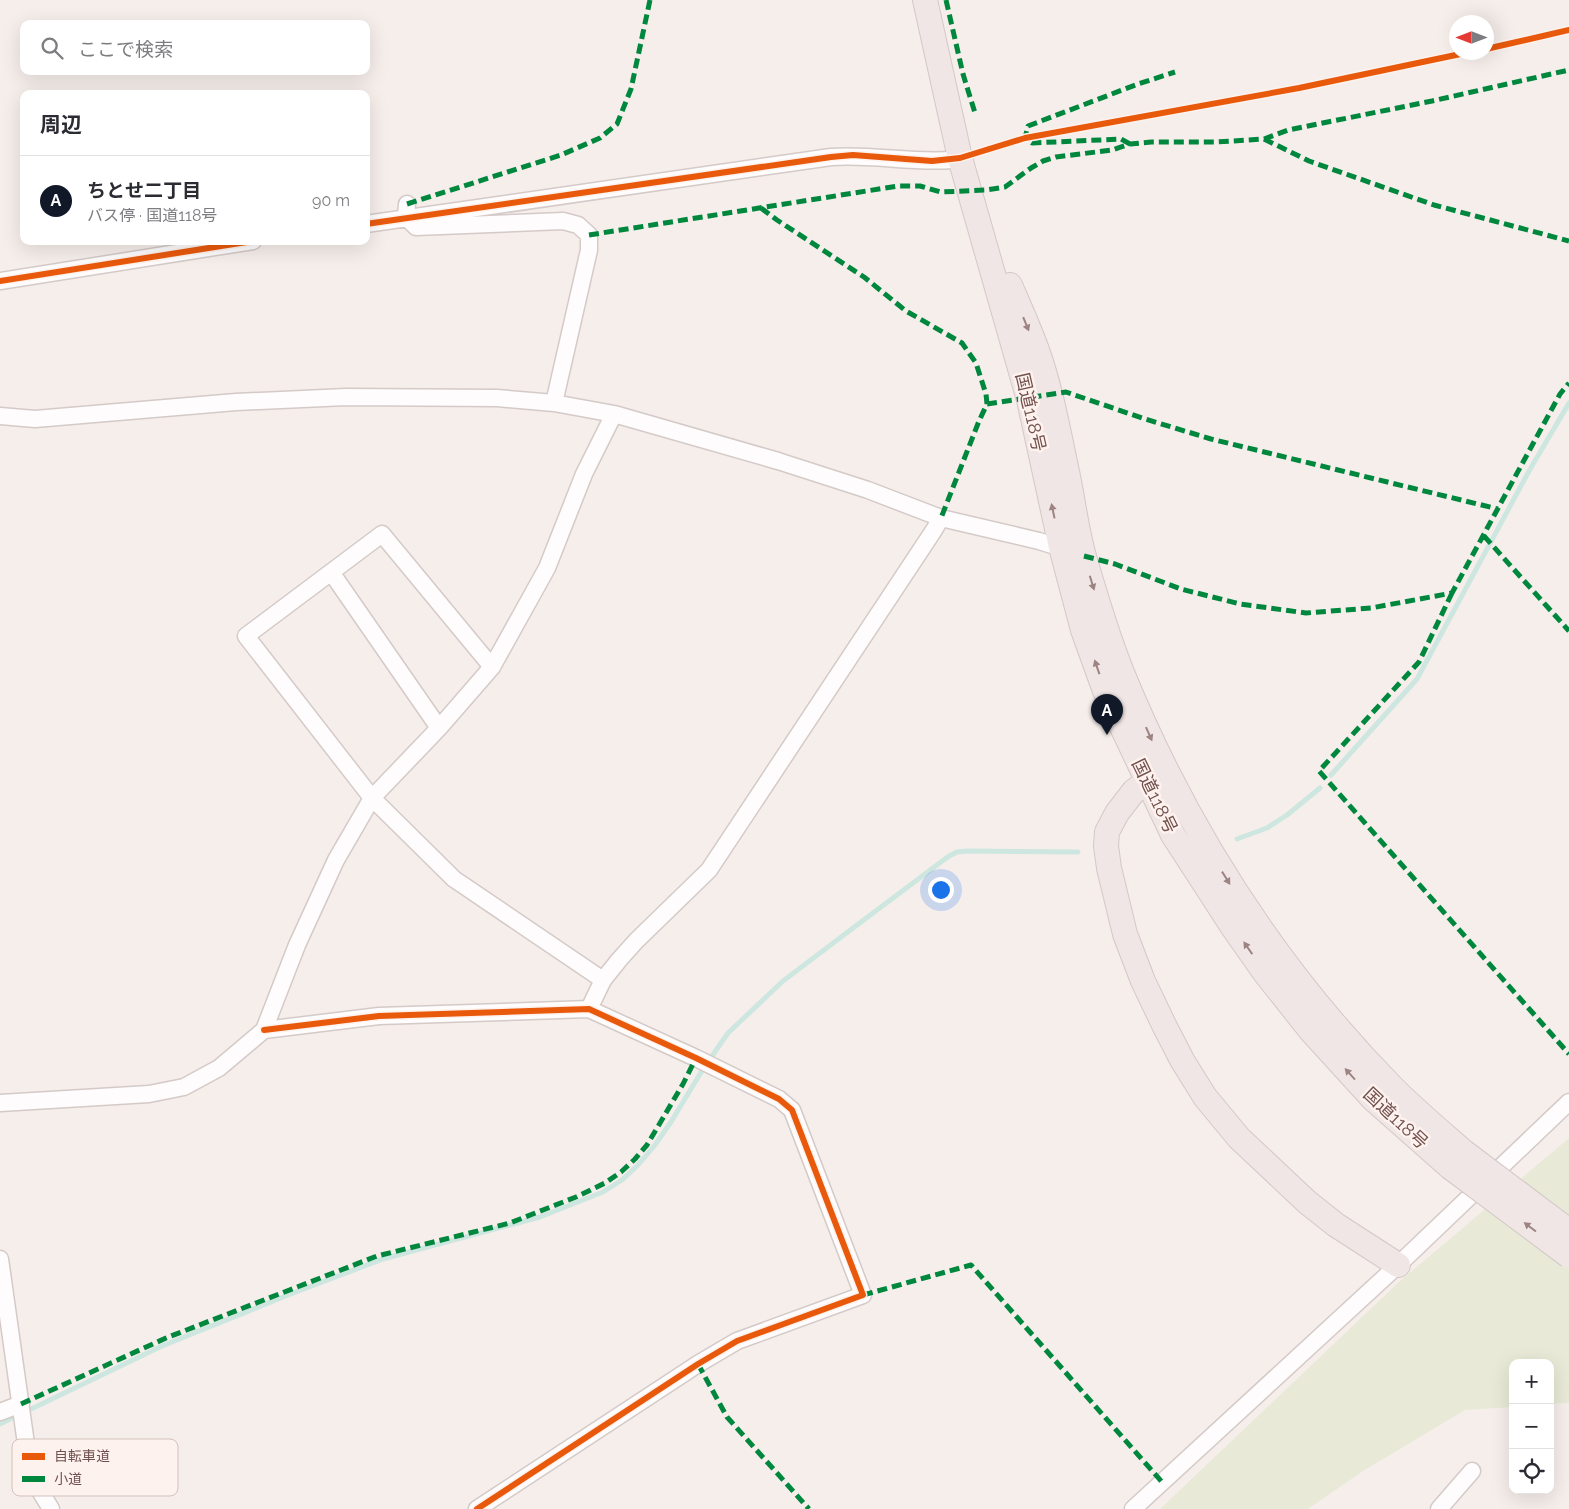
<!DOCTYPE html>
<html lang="ja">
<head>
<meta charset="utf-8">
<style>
	:root { --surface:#fff; --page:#f7f7f7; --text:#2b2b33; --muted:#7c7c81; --line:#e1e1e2; --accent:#111827 }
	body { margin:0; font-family:Raleway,"Noto Sans JP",sans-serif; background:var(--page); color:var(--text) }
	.controls { position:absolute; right:15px; bottom:15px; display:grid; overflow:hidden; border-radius:10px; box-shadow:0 5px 20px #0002 }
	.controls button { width:45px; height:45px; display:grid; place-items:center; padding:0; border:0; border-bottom:1px solid var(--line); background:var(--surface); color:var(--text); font:25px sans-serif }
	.compass { position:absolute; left:1449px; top:15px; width:45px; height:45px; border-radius:50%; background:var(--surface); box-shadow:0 5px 20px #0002; rotate:270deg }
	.you { position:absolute; left:940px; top:889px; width:18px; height:18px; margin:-12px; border:4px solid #fff; border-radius:50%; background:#1a73e8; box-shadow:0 0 0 8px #1a73e833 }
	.badge { display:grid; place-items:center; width:32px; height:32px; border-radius:50%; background:var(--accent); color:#fff; font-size:16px; font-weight:700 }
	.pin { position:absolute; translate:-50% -41px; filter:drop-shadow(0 1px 2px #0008) }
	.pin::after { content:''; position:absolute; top:26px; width:18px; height:15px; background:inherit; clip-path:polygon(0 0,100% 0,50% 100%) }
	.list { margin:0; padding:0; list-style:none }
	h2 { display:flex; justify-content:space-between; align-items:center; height:65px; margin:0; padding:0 20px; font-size:21px }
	h2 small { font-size:16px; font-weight:400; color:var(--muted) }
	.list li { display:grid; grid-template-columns:32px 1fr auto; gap:15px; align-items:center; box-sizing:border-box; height:90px; padding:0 20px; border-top:1px solid var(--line) }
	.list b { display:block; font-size:19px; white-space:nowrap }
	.list p { margin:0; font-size:16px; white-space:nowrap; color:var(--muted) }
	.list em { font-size:16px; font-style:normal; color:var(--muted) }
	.icon { flex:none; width:28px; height:28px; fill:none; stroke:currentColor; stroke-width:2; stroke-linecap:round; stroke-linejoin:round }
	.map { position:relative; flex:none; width:1569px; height:1509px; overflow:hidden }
	.search { position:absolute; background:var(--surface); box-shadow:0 5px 20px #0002; left:20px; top:20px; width:350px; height:55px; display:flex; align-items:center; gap:12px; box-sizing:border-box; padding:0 18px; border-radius:10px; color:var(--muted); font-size:19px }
	.panel { position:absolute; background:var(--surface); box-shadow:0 5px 20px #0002; left:20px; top:90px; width:350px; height:155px; border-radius:10px }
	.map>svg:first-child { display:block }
	.green { fill:#e8ead7 }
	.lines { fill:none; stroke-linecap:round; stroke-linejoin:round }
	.stream { stroke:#cee6e0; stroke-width:5 }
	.minor-casing { stroke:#d4cac8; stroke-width:19 }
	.highway-casing { stroke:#d4c8c7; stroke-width:26 }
	.minor { stroke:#fefcfc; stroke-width:16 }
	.highway { stroke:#f0e6e5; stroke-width:24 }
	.highway-bridge-casing { stroke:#d4c8c7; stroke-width:26; stroke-linecap:butt }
	.highway-bridge { stroke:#f0e6e5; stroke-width:24 }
	.quiet { stroke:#00873e; stroke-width:5; stroke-dasharray:10 5; stroke-linecap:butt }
	.cycleway-casing { stroke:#fdf2ed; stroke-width:9 }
	.cycleway { stroke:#e8590c; stroke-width:6 }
	.oneway { fill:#9d8483 }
	.labels { text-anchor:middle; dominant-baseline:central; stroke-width:5; stroke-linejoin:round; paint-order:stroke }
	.street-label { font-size:18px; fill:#71504e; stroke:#fdf2ed }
	.key { fill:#fdf2ed; stroke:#d3c1bd; stroke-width:1 }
	.key-label { font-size:14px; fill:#71504e }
</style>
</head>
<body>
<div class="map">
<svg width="1569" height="1509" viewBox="0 0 1569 1509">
	<rect width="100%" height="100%" fill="#f6eeeb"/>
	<path class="green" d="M1569 1138V1403L1550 1404V1363H1513V1407L1465 1410 1363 1471 1308 1509H1160L1400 1281Z"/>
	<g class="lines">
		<path class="stream" d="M1331 775 1417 679 1529 471 1569 403
			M1237 839 1267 828 1287 815 1320 788
			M0 1424 162 1346 288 1295 383 1259 540 1217 603 1192 622 1180 638 1165 655 1145 671 1122 703 1069 728 1033 783 981 857 925 949 856 957 852 967 851 1078 852"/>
		<defs>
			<path id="minor" d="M407 204 406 217 416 227 563 221 578 225 589 235V250L554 403
				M366 224 831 157C872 154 910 163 951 160
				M0 281 253 241
				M0 416 35 419 236 402 346 397 497 398 554 403 614 414 778 461 868 490 941 518 1039 541 1068 550
				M331 572 439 728
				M492 667 382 534 246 636 372 798 454 879 603 980
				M589 1009 603 980 619 960 636 941 709 870 934 530 941 518
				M264 1030 379 1016 589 1009 696 1058 779 1099 792 1110 863 1295 737 1341 698 1364 477 1509
				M0 1103 149 1094 184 1087 219 1068 264 1030 297 945 336 860 372 798 439 728 492 667 547 568 584 474 614 414
				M0 1259 28 1458 34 1481 51 1509
				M0 1412 21 1404
				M1133 1509 1398 1265 1569 1102
				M1439 1509 1472 1471"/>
			<path id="highway" d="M925 0 960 158 1029 400 1061 547 1083 630 1105 691 1173 835 1232 926 1265 973 1311 1031 1373 1099 1450 1167
				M1010 285C1019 306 1029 328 1037 350 1050 386 1058 429 1066 467 1073 498 1076 530 1085 560 1096 598 1108 638 1123 675 1187 831 1274 967 1393 1088 1415 1110 1440 1131 1464 1152
				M1163 775 1148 781 1134 791 1117 813 1107 832 1106 846 1109 868 1125 934 1143 981 1164 1025 1182 1060 1205 1097 1239 1138 1307 1202 1336 1225 1398 1265"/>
		</defs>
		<use href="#minor" class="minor-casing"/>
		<use href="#highway" class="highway-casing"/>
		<use href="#minor" class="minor"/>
		<use href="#highway" class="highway"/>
		<defs>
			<path id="highway-bridge" d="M1464 1152 1569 1231
				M1450 1167 1569 1256"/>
		</defs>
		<use href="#highway-bridge" class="highway-bridge-casing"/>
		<use href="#highway-bridge" class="highway-bridge"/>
		<path class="quiet" d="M946 0 963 74 975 113
			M1264 139 1309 161 1434 205 1569 241
			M1130 144 1121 139 1032 143 1025 138 1028 126 1138 84 1175 72
			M407 204 561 155 600 138 617 124 631 89 650 0
			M761 208 777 220 864 277 906 311 962 343 976 363 986 394 987 404 979 421 941 518
			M589 235 898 186H920L941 192 986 190 1005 187 1031 168 1043 161 1056 157 1112 150 1130 144 1151 142H1216L1264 139 1288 130 1432 101 1569 70
			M987 404 1066 392 1145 419 1211 439 1498 509
			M1484 536 1569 631
			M1084 556 1115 564 1181 589 1240 604 1306 613 1371 608 1452 593 1560 394 1569 383
			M1452 593 1419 662 1319 771 1569 1054
			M863 1295 971 1265 1162 1482
			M698 1364 727 1417 809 1509
			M21 1404 166 1338 377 1256 510 1223 576 1197 605 1183 621 1172 635 1159 647 1145 683 1084 696 1058"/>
		<defs>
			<path id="cycleway" d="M1486 49 1569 30
				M366 224 831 157 853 155 932 161 960 158 1025 138 1299 88 1470 52
				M0 281 253 241
				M264 1030 379 1016 589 1009 696 1058 779 1099 792 1110 863 1295 737 1341 698 1364 477 1509"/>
		</defs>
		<use href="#cycleway" class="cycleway-casing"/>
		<use href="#cycleway" class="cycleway"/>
	</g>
	<defs><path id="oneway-solid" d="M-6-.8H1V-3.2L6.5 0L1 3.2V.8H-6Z" transform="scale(1.25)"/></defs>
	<g class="oneway">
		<use href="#oneway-solid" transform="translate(1026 324) rotate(68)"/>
		<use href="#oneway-solid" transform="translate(1053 511) rotate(-102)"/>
		<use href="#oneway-solid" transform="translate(1092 583) rotate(73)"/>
		<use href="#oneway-solid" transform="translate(1097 667) rotate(-109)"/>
		<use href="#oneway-solid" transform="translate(1149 734) rotate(66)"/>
		<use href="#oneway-solid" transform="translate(1226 878) rotate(58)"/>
		<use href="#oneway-solid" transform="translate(1248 948) rotate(-125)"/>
		<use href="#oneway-solid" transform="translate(1350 1074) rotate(-132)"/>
		<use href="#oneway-solid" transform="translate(1530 1227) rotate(-143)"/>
	</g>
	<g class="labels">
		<g class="street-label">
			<text transform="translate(1031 412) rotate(77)">国道118号</text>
			<text transform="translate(1155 796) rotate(64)">国道118号</text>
			<text transform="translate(1396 1118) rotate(43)">国道118号</text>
		</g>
	</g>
	<rect x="12" y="1439" width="166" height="57" rx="8" class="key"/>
	<rect x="22" y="1453" width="23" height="7" fill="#e8590c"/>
	<rect x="22" y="1476" width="23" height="6" fill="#00873e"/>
	<g class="key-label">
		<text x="54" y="1461">自転車道</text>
		<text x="54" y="1484">小道</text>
	</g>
</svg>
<div class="controls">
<button>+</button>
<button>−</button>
<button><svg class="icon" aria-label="locate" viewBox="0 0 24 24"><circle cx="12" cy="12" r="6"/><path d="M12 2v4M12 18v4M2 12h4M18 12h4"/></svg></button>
</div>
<svg class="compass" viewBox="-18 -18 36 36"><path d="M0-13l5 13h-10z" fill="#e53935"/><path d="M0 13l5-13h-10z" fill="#7c7c81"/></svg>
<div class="you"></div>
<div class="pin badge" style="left:1107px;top:735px">A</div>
<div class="search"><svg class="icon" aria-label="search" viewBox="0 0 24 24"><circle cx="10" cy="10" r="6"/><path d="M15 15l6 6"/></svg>ここで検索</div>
<section class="panel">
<h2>周辺<small></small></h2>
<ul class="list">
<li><span class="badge">A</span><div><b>ちとせ二丁目</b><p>バス停 · 国道118号</p></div><em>90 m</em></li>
</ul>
</section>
</div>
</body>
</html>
